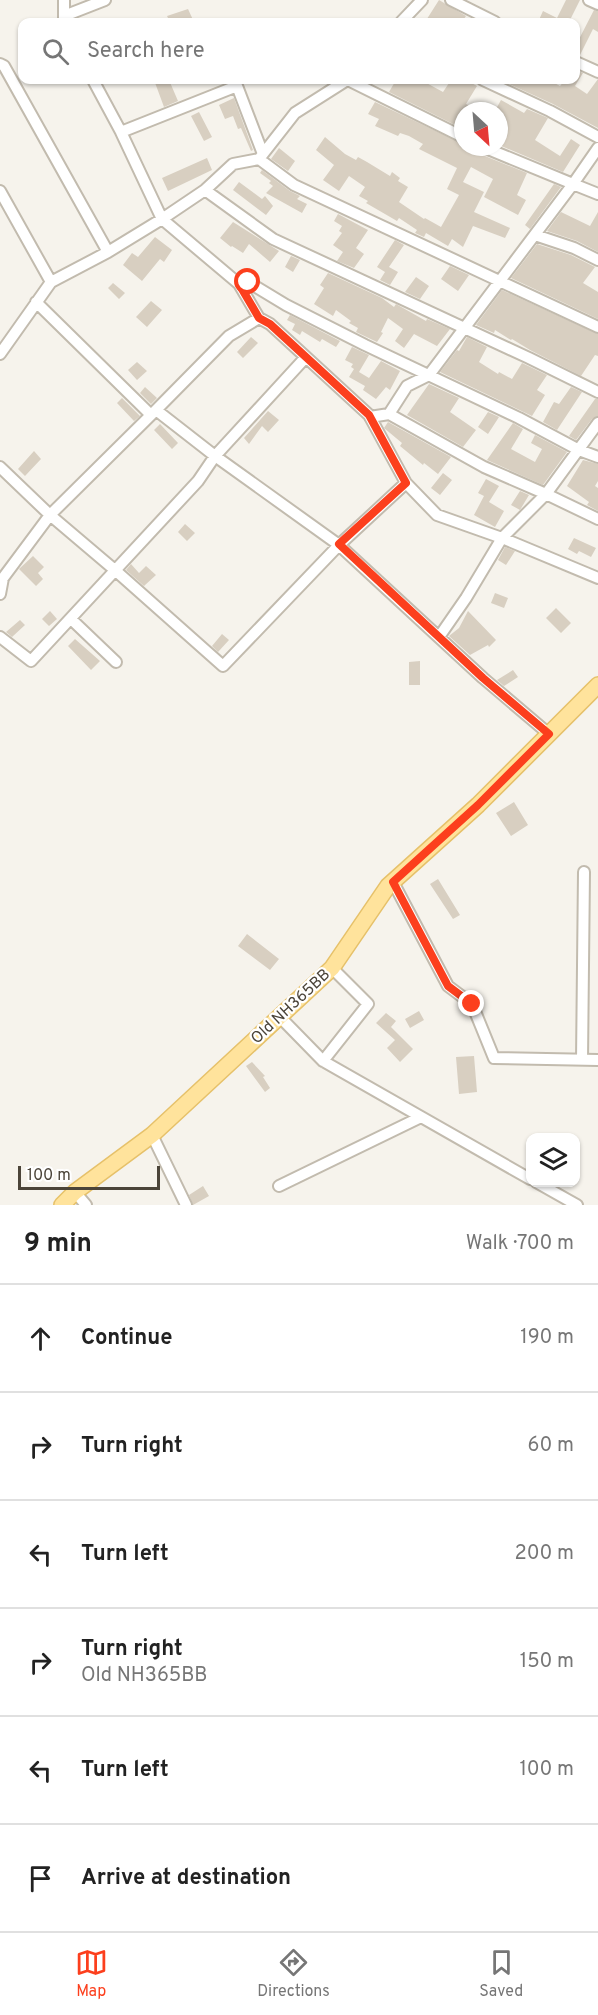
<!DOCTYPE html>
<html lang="en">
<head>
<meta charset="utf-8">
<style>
	:root { --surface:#fff; --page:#f2f2f2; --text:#222; --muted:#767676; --line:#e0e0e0; --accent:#fc3f1d }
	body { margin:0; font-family:Overpass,sans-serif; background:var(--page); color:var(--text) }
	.controls { position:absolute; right:18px; bottom:18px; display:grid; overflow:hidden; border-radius:12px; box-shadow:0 2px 4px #0004 }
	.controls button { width:54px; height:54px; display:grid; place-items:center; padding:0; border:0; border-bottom:2px solid var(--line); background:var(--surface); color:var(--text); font:30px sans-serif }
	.compass { position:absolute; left:454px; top:102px; width:54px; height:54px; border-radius:50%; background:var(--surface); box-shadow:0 2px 4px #0004; rotate:154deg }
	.scale { position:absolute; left:18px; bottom:15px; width:142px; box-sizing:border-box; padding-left:6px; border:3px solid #4b4439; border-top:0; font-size:16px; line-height:21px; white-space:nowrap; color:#4b4439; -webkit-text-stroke:4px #fff; paint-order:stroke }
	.stop { position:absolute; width:18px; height:18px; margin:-14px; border:4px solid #fc3f1d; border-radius:50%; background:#fff }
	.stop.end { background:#fc3f1d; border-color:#fff; box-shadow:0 2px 6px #0008 }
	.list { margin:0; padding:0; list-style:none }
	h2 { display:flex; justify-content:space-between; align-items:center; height:78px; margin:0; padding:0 24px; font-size:26px }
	h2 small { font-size:20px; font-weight:400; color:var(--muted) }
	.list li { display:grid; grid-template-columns:39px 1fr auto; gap:18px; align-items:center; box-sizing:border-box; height:108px; padding:0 24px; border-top:2px solid var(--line) }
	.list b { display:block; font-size:22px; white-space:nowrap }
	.list p { margin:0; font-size:20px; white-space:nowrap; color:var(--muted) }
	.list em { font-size:20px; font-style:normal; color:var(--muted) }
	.icon { flex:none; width:33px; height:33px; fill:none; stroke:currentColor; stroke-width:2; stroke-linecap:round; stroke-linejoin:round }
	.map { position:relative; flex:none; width:598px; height:1205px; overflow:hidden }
	.search { position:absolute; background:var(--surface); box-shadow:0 2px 4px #0004; left:18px; right:18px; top:18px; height:66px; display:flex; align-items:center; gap:15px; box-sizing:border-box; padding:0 21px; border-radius:12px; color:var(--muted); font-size:22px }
	.sheet { height:726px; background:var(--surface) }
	nav { display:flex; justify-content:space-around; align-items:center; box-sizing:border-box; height:84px; border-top:2px solid var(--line); background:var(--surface); font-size:16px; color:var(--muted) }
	nav a { display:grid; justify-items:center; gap:3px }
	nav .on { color:var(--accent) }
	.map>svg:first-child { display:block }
	.building { fill:#d8cfc1 }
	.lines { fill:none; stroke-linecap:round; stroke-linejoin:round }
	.street-casing { stroke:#c2bbae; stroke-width:14 }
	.primary-casing { stroke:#e6c16a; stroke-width:18 }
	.street { stroke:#fff; stroke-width:10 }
	.primary { stroke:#ffe39c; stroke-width:15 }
	.route { stroke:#fc3f1d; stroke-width:8 }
	.labels { text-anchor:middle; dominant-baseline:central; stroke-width:4.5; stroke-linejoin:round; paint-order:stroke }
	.street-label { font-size:16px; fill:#4b4439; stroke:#fff }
</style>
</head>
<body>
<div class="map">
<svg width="598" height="1205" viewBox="0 0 598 1205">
	<rect width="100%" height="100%" fill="#f6f3ec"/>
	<path class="building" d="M439 0 466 16 462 22H425Z
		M566 0H580L569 22H538L543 11 557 18Z
		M188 9 194 22H170L167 16Z
		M594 10 598 11V32L593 29 580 55H576V45Z
		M576 70 583 73 575 86 587 94 598 79V128L553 104 500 80H549L560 86 565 80H576Z
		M154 80H169L178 101 164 107Z
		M396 80H421L443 92 451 80H466L477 86 466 104 480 111H463V129L389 92Z
		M234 98 253 150 251 151 241 128 238 129 233 116 225 119 219 105Z
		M501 100 524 113 527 109 548 118 535 140 560 156 571 139 580 145 563 172 499 145V123L504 114 496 109Z
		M375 102 463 144V147H475L480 154 527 173 517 195 526 200 518 215 484 197 493 179 471 167 463 182 484 192 474 212 510 228 505 238 473 226 463 247 452 239 448 246 426 233 424 237 415 233 417 230 399 218 397 221 366 203 368 201 359 196 365 187 349 176 339 191 323 180 334 165 316 150 325 137 345 154 356 160 358 157 367 162 390 176 392 172 400 178 398 181 408 187 399 202 424 219 425 218 441 227 459 195 447 189 457 168 419 149 423 144 409 136 400 133 398 136 375 126 379 119 368 114Z
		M199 112 212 137 204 141 191 116Z
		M279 148 295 161 288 171 271 159Z
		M207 158 212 170 168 191 162 178Z
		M262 170 290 191 300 196 297 199 307 204 302 213 266 193 273 186 269 183 271 181 260 173Z
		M239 182 262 199 265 196 273 206 266 215 233 190Z
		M554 184 561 187 530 229 525 225Z
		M561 212 590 226 598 212V252L577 241 547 231Z
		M338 214 368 230 356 248 364 254 354 268 337 261 343 252 333 245 342 233 339 231 342 226 334 221Z
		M233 222 279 251 270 262 249 244 243 253 232 246 231 247 220 238Z
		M155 237 172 250 164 262 160 259 142 281 123 265 132 253 138 257Z
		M395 240 404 245 389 267 398 272 390 285 380 280 385 272 377 267Z
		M537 244 571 255 595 267 583 283 598 292V319L511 278Z
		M291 256 300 260 293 272 285 267Z
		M450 266 469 275 458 291 441 279Z
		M328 273 382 298 394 307 396 304 426 321 427 319 450 329 437 346 414 334 404 348 395 341 403 329 388 318 381 332 383 333 377 342 356 332 358 328 349 323 351 321 336 310 333 316 314 304 324 288 320 285Z
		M416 277 429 286 420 299 405 292Z
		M113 283 125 293 119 299 108 288Z
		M502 290 598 334V356L595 355 581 376 530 350 512 339 511 340 495 330 494 333 476 325Z
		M151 301 162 310 147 327 136 317Z
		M290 315 340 341 336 347 322 339 320 342 302 331 300 335 292 330 295 324 287 320Z
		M251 337 258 343 243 358 237 352Z
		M467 337 487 347 479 362 498 374 499 372 512 379 522 363 547 375 537 390 545 395 532 416 440 372 457 350 459 351Z
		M352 347 369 355 359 372 369 378 381 361 400 371 390 390 386 387 376 399 363 390 365 386 349 377 354 369 351 367 353 364 345 360Z
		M137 362 147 371 137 380 128 370Z
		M429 384 459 398 450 412 476 430 463 447 407 415Z
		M145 387 157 398 151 404 140 393Z
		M571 387 582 392 557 430 543 422 554 402 559 404Z
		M122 398 140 416 134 421 117 403Z
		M595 399H598V416L592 419 576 440 569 436Z
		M268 411 279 420 268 432 262 426 249 444 244 438Z
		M488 412 499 417 488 434 478 427Z
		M388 422 451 457 438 474 424 463 423 465 400 446 402 443 384 428Z
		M513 423 523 429 511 449 535 462 542 449 531 443 535 435 567 452 543 485 487 460Z
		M160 424 178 443 172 449 154 430Z
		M34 451 41 459 25 476 18 469Z
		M583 460 598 464V481L595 486 598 488V511L587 505 589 502 567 486Z
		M443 473 452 480 440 495 431 488Z
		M486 479 499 486 489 502 504 511 495 527 474 515 484 496 478 493Z
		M520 491 529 495 520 510 511 505Z
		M185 524 195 533 187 541 178 532Z
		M574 538 596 548 591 557 579 551 577 554 568 549Z
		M505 547 515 551 506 565 498 560Z
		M33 556 44 567 38 573 43 579 36 586 19 569Z
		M131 564 139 573 146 566 156 575 144 586 126 570Z
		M495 593 508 598 504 608 491 603Z
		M556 608 571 623 561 633 546 618Z
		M50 611 57 619 49 626 42 619Z
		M468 611 496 640 489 647 488 645 470 655 449 636 459 628Z
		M20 620 25 625 12 637 6 632Z
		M222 634 229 640 218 652 212 646Z
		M75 639 100 661 91 670 68 646Z
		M420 661V685H409V662Z
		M513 670 518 677 504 686 497 680Z
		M514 802 528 825 511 836 496 813Z
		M438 879 460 915 453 919 430 884Z
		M247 934 279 959 270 970 238 946Z
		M419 1011 424 1020 410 1028 405 1019Z
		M386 1013 396 1021 391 1027 413 1049 400 1062 387 1048 395 1040 376 1023Z
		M474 1056 477 1092 459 1094 456 1057Z
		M252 1062 265 1076 263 1077 270 1088 265 1092 246 1066Z
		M203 1186 209 1196 193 1205 189 1195Z"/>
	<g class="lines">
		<defs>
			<path id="street" d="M64 0V22
				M451 0 495 22
				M589 0 598 4
				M64 16 105 0
				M401 22 422 0
				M576 62 598 72
				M0 64 4 66 108 252
				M93 80 121 132 162 219 205 190 233 164 259 159 295 113 347 80
				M348 80 463 137
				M483 80 550 111 598 137
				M121 132 237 86 263 154
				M483 147 573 184 598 148
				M259 159 294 185 598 327
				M205 190 273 239 529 358 598 392
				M0 191 51 282
				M535 235 574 248 598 260
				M239 284 248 282 286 305 365 345 519 418 579 450 598 457
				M36 302 151 415
				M0 354 51 282 108 252 162 219 239 284 259 318 270 324 369 415 406 483 437 515 502 538 598 578
				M389 414 484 467 546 494 502 538 466 598 439 637
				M370 417 389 414 407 386 429 375 573 184 598 194
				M598 423 546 494 598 519
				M0 467 50 515 116 571 223 666 339 545 215 456 156 410 229 336 259 318
				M406 483 339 545 483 678 549 734
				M0 594 3 578 50 515 156 410
				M71 619 116 662
				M0 637 31 661 198 481 215 456 306 357
				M393 882 448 986 472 1004 494 1058 598 1060
				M280 1017 323 1061 530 1179
				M582 1060 584 872
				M323 1061 368 1004 332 968
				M152 1135 186 1205
				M536 1182 577 1205
				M279 1186 421 1117
				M75 1192 86 1205"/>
			<path id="primary" d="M62 1205 75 1192 152 1135 332 968 388 886 478 805 598 685"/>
		</defs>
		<use href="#street" class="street-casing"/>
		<use href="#primary" class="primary-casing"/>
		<use href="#street" class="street"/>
		<use href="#primary" class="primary"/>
	</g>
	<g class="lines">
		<path class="route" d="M248 282 239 284 259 318 270 324 369 415 406 483 339 544 483 678 549 734 478 805 393 882 448 986 472 1004"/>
	</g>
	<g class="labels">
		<g class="street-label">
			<text transform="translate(291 1007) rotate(-43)">Old NH365BB</text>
		</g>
	</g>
</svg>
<div class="controls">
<button><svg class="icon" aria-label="layers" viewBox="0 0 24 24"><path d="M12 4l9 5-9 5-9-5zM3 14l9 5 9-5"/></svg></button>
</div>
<svg class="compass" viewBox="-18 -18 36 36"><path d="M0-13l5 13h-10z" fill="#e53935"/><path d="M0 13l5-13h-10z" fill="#767676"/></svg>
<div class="scale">100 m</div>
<div class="stop" style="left:248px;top:282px"></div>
<div class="stop end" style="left:472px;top:1004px"></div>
<div class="search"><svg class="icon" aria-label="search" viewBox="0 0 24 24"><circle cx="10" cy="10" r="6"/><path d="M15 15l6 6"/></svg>Search here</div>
</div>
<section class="sheet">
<h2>9 min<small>Walk · 700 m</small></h2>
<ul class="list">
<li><svg class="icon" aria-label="ahead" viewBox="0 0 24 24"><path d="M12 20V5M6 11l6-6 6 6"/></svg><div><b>Continue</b></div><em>190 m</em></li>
<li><svg class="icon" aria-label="right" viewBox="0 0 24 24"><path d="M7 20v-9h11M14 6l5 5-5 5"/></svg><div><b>Turn right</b></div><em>60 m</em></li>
<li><svg class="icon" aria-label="left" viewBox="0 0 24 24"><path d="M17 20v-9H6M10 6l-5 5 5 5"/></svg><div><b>Turn left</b></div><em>200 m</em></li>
<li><svg class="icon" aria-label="right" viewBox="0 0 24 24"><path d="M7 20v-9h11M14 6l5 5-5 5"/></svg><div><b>Turn right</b><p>Old NH365BB</p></div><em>150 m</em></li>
<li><svg class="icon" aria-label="left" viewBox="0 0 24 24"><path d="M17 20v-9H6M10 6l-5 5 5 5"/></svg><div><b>Turn left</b></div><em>100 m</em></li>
<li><svg class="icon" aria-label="arrive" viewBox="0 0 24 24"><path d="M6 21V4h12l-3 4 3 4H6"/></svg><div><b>Arrive at destination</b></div></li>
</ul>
</section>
<nav>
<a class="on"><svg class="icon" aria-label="map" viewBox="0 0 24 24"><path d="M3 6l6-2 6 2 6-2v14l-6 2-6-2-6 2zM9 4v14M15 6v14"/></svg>Map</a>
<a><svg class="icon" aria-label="directions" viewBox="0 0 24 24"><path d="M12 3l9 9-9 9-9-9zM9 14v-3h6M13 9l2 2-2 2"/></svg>Directions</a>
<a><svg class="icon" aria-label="saved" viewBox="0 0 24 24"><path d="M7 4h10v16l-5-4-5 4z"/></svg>Saved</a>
</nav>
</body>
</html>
